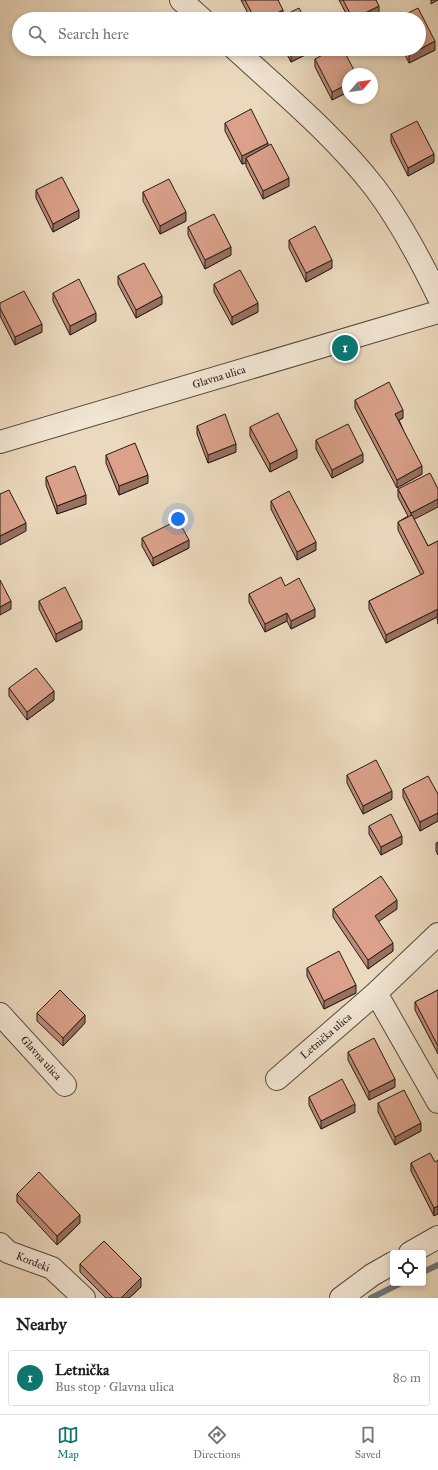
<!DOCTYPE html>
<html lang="en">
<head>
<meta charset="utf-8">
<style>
	:root { --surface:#fff; --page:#f6f6f6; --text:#222; --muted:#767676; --line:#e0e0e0; --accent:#0f766e }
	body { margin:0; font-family:"IM FELL Great Primer",serif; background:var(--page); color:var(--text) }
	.controls { position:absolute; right:12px; bottom:12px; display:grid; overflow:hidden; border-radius:4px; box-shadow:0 2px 6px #0003 }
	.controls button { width:36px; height:36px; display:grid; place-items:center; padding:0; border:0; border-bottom:1px solid var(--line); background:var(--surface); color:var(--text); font:20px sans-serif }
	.compass { position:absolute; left:342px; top:68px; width:36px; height:36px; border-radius:50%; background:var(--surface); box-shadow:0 2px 6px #0003; rotate:61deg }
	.you { position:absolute; left:178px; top:519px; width:14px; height:14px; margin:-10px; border:3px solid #fff; border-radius:50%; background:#1a73e8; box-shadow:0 0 0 6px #1a73e833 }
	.badge { display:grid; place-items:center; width:26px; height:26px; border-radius:50%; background:var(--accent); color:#fff; font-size:13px; font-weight:700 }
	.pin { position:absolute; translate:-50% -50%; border:2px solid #fff; box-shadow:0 1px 4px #0006 }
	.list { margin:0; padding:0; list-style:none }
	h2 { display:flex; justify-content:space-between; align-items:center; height:52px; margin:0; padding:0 16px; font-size:17px }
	h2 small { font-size:13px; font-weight:400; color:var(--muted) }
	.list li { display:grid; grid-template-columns:26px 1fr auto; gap:12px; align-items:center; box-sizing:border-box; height:56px; margin:0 8px 8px; padding:0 8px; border:1px solid var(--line); border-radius:4px }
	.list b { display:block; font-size:15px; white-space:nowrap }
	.list p { margin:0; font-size:13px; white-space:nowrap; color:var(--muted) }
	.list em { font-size:13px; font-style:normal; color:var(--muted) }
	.icon { flex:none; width:22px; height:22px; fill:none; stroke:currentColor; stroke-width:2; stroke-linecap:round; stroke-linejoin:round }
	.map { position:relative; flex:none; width:438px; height:1298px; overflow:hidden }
	.search { position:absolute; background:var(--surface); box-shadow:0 2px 6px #0003; left:12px; right:12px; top:12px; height:44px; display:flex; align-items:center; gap:10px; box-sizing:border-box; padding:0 14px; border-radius:22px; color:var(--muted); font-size:15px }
	.sheet { height:116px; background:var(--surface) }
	nav { display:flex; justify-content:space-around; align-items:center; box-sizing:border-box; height:56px; border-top:1px solid var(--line); background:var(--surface); font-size:11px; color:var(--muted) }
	nav a { display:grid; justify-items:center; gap:2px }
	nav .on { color:var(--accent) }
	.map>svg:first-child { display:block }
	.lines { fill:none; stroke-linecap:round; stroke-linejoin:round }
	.stream { stroke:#6e7879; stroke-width:6 }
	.minor-casing { stroke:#564a3e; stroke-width:24 }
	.minor { stroke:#f2e6d4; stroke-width:22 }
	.wall { fill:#bc8a78; stroke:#251a14 }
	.shaded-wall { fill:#997161; stroke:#251a14 }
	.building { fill:#dba18b; stroke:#251a14 }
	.labels { text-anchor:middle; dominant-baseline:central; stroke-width:3.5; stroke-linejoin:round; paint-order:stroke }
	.street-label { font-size:11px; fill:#251a14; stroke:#f2e6d4 }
</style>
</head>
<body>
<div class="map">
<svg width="438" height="1298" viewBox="0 0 438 1298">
	<rect width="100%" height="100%" fill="#ebd9bd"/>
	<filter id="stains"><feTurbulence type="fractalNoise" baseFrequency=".005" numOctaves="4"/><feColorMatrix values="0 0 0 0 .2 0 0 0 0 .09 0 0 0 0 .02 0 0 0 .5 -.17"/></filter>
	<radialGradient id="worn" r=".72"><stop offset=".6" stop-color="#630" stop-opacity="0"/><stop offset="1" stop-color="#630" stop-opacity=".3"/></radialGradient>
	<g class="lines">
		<path class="stream" d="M423 1272 438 1265
			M371 1298 401 1283"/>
		<defs>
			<path id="minor" d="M181 0 202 19
				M235 49C283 93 335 136 375 188 400 221 420 259 438 296
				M0 442 438 312
				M376 993 438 1102
				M0 1014 65 1085
				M277 1079 376 993 438 934
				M0 1244 8 1252 52 1268 84 1298
				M410 1253 438 1237
				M341 1298 372 1275 393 1263"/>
		</defs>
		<use href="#minor" class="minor-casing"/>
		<use href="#minor" class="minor"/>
	</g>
	<path class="wall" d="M241 0H278L283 16 305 19H251Z
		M339 0H376L379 14 369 19H349Z
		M284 49H317L291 62Z
		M402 49H419L435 50 409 63Z
		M315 59 348 74V92L332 100 315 67Z
		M225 123 268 146 289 186 263 199 246 166V163L242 164 225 131Z
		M391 134 434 162 408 176 391 142Z
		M36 190 79 218 53 232 36 198Z
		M143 192 186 221 160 234 143 201Z
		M188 227 231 255 205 269 188 235Z
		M289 240 332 268 306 282 289 248Z
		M118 276 162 304 136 318 118 284Z
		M214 284 258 312 232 325 214 292Z
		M53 293 96 321 70 335 53 301Z
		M0 303 42 332 15 345 0 316Z
		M355 400 403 418 399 420 422 474 397 488 355 408Z
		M197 426 236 452 208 463 197 434Z
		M250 427 297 458 270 472 250 436Z
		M316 440 363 462 332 478 316 449Z
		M106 455 148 483 119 495 106 463Z
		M46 477 86 504 57 514 46 485Z
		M398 489 428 546 438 541V624L437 617 386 643 369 609V601L421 575 398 530V522L408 516 398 497Z
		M271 501 316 550 297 560 271 509Z
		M142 538 189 548 153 566 142 546Z
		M285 586 315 617 291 629 287 621 265 632 249 602V594Z
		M39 601 82 629 56 642 39 609Z
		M9 688 54 700 27 720 9 696Z
		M347 775 392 799 363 814 347 783Z
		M403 789 438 794V821L420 831 403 797Z
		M369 826 402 844 381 855 369 834Z
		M438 842V855L436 851V843Z
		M333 909H397L378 921 393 951 368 969 333 917Z
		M307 968 356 993 324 1009 307 976Z
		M438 990V1054L415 1010V1002Z
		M37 1013 85 1023 63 1046 37 1021Z
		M348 1052 395 1087 369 1100 348 1060Z
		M309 1097 355 1112 321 1129 309 1105Z
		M378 1103 421 1131 395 1145 378 1112Z
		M435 1162 434 1216 411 1171V1163Z
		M17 1194 80 1223 57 1245 17 1202Z
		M80 1264 141 1287 129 1298H106L80 1272Z"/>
	<path class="shaded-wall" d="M431 0H438L431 4Z
		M379 6V14L369 19H354Z
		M283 10V18L281 19H265Z
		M435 41V50L409 63V55Z
		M301 49H317L291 62V54Z
		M348 84V92L332 100V92Z
		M268 143V151L246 158V163L242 164V156Z
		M434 154V162L408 176V168Z
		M289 178V186L263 199V191Z
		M79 210V218L53 232V224Z
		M186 212V221L160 234V226Z
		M231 247V255L205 269V260Z
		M332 260V268L306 282V273Z
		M162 296V304L136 318V310Z
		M258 303V312L232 325V317Z
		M96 313V321L70 335V326Z
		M42 324V332L15 345V337Z
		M403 410V418L395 422V414Z
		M236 444V452L208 463V455Z
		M297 450V458L270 472V464Z
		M363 454V462L332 478V470Z
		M422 466V474L397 488V480Z
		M148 475V483L119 495V486Z
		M86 495V504L57 514V506Z
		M438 499V507L411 521V513Z
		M26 523V531L0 545V536Z
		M189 540V548L153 566V558Z
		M316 542V550L297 560V552Z
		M11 601V609L0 615V607Z
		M315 609V617L291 629V621Z
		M438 609 437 617 386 643V635Z
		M287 613V621L265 632V624Z
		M82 621V629L56 642V634Z
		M54 691V700L27 720V712Z
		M392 791V799L363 814V806Z
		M438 813V821L420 831V822Z
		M402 836V844L381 855V847Z
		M397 900V909L375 924V916Z
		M393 943V951L368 969V960Z
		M356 985V993L324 1009V1001Z
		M85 1015V1023L63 1046V1038Z
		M395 1079V1087L369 1100V1092Z
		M355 1104V1112L321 1129V1121Z
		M421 1123V1131L395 1145V1137Z
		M438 1206V1214L434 1216V1208Z
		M80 1215V1223L57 1245V1236Z
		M141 1278V1287L129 1298H121Z"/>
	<path class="building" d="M245 0H278L283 10 265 19H255Z
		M343 0H376L379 6 353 19Z
		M299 8 305 19H277Z
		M418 8 435 41 409 55 406 49H419V19H396Z
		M288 49H301L291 54Z
		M334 49H343L356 74H348V84L332 92 315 59Z
		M251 109 268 143 242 156 225 123Z
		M417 121 434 154 408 168 391 134Z
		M271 144 289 178 263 191 246 158Z
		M62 177 79 210 53 224 36 190Z
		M169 179 186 212 160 226 143 192Z
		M214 214 231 247 205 260 188 227Z
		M315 226 332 260 306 273 289 240Z
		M144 263 162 296 136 310 118 276Z
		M240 270 258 303 232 317 214 284Z
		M79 279 96 313 70 326 53 293Z
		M24 291 42 324 15 337 0 308V303Z
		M389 382 403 410 395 414 422 466 397 480 355 400Z
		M278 413 297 450 270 464 250 427Z
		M225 414 236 444 208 455 197 426Z
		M348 424 363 454 332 470 316 440Z
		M135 443 148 475 119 486 106 455Z
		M75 466 86 495 57 506 46 477Z
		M430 473 438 489V499L411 513 398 489Z
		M9 490 26 523 0 536V494Z
		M289 491 316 542 297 552 271 501Z
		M412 515 428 546 438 541V609L386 635 369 601 424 573 398 522Z
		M178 520 189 540 153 558 142 538Z
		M281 577 285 586 299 578 315 609 291 621 287 613 265 624 249 594Z
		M0 580 11 601 0 607Z
		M65 587 82 621 56 634 39 601Z
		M36 668 54 691 27 712 9 688Z
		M376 760 392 791 363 806 347 775Z
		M428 776 438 794V813L420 822 403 789Z
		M391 814 402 836 381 847 369 826Z
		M381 876 397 900 375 916 393 943 368 960 333 909Z
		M339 951 356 985 324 1001 307 968Z
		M60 990 85 1015 63 1038 37 1013Z
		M438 990V1046L415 1002Z
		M374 1038 395 1079 369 1092 348 1052Z
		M342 1079 355 1104 321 1121 309 1097Z
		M404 1090 421 1123 395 1137 378 1103Z
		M430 1153 435 1162 438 1160V1206L434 1208 411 1163Z
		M39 1172 80 1215 57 1236 17 1194Z
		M104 1241 141 1278 121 1298H113L80 1264Z"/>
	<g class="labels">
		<g class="street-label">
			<text transform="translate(219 377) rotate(-17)">Glavna ulica</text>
			<text transform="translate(326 1036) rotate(-41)">Letnička ulica</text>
			<text transform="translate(41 1058) rotate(48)">Glavna ulica</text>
			<text transform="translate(33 1262) rotate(22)">Kordeki</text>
		</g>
	</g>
	<rect width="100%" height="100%" filter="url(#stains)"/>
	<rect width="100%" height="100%" fill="url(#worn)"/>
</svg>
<div class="controls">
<button><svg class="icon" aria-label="locate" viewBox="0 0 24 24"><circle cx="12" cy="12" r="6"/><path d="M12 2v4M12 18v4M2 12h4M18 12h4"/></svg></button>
</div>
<svg class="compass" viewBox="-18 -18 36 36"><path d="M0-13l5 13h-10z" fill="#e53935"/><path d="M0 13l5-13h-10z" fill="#767676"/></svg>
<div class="you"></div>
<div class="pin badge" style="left:345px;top:348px">1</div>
<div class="search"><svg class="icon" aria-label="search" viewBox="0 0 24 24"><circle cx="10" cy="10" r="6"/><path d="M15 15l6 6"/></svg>Search here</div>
</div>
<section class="sheet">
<h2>Nearby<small></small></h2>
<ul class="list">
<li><span class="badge">1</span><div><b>Letnička</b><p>Bus stop · Glavna ulica</p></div><em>80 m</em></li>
</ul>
</section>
<nav>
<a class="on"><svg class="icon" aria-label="map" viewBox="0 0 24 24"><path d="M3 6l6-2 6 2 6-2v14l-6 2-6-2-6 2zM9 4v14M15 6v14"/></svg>Map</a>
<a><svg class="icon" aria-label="directions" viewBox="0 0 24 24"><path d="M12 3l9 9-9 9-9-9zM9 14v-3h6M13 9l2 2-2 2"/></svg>Directions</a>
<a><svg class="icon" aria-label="saved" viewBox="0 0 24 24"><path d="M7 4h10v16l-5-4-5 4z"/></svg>Saved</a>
</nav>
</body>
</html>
